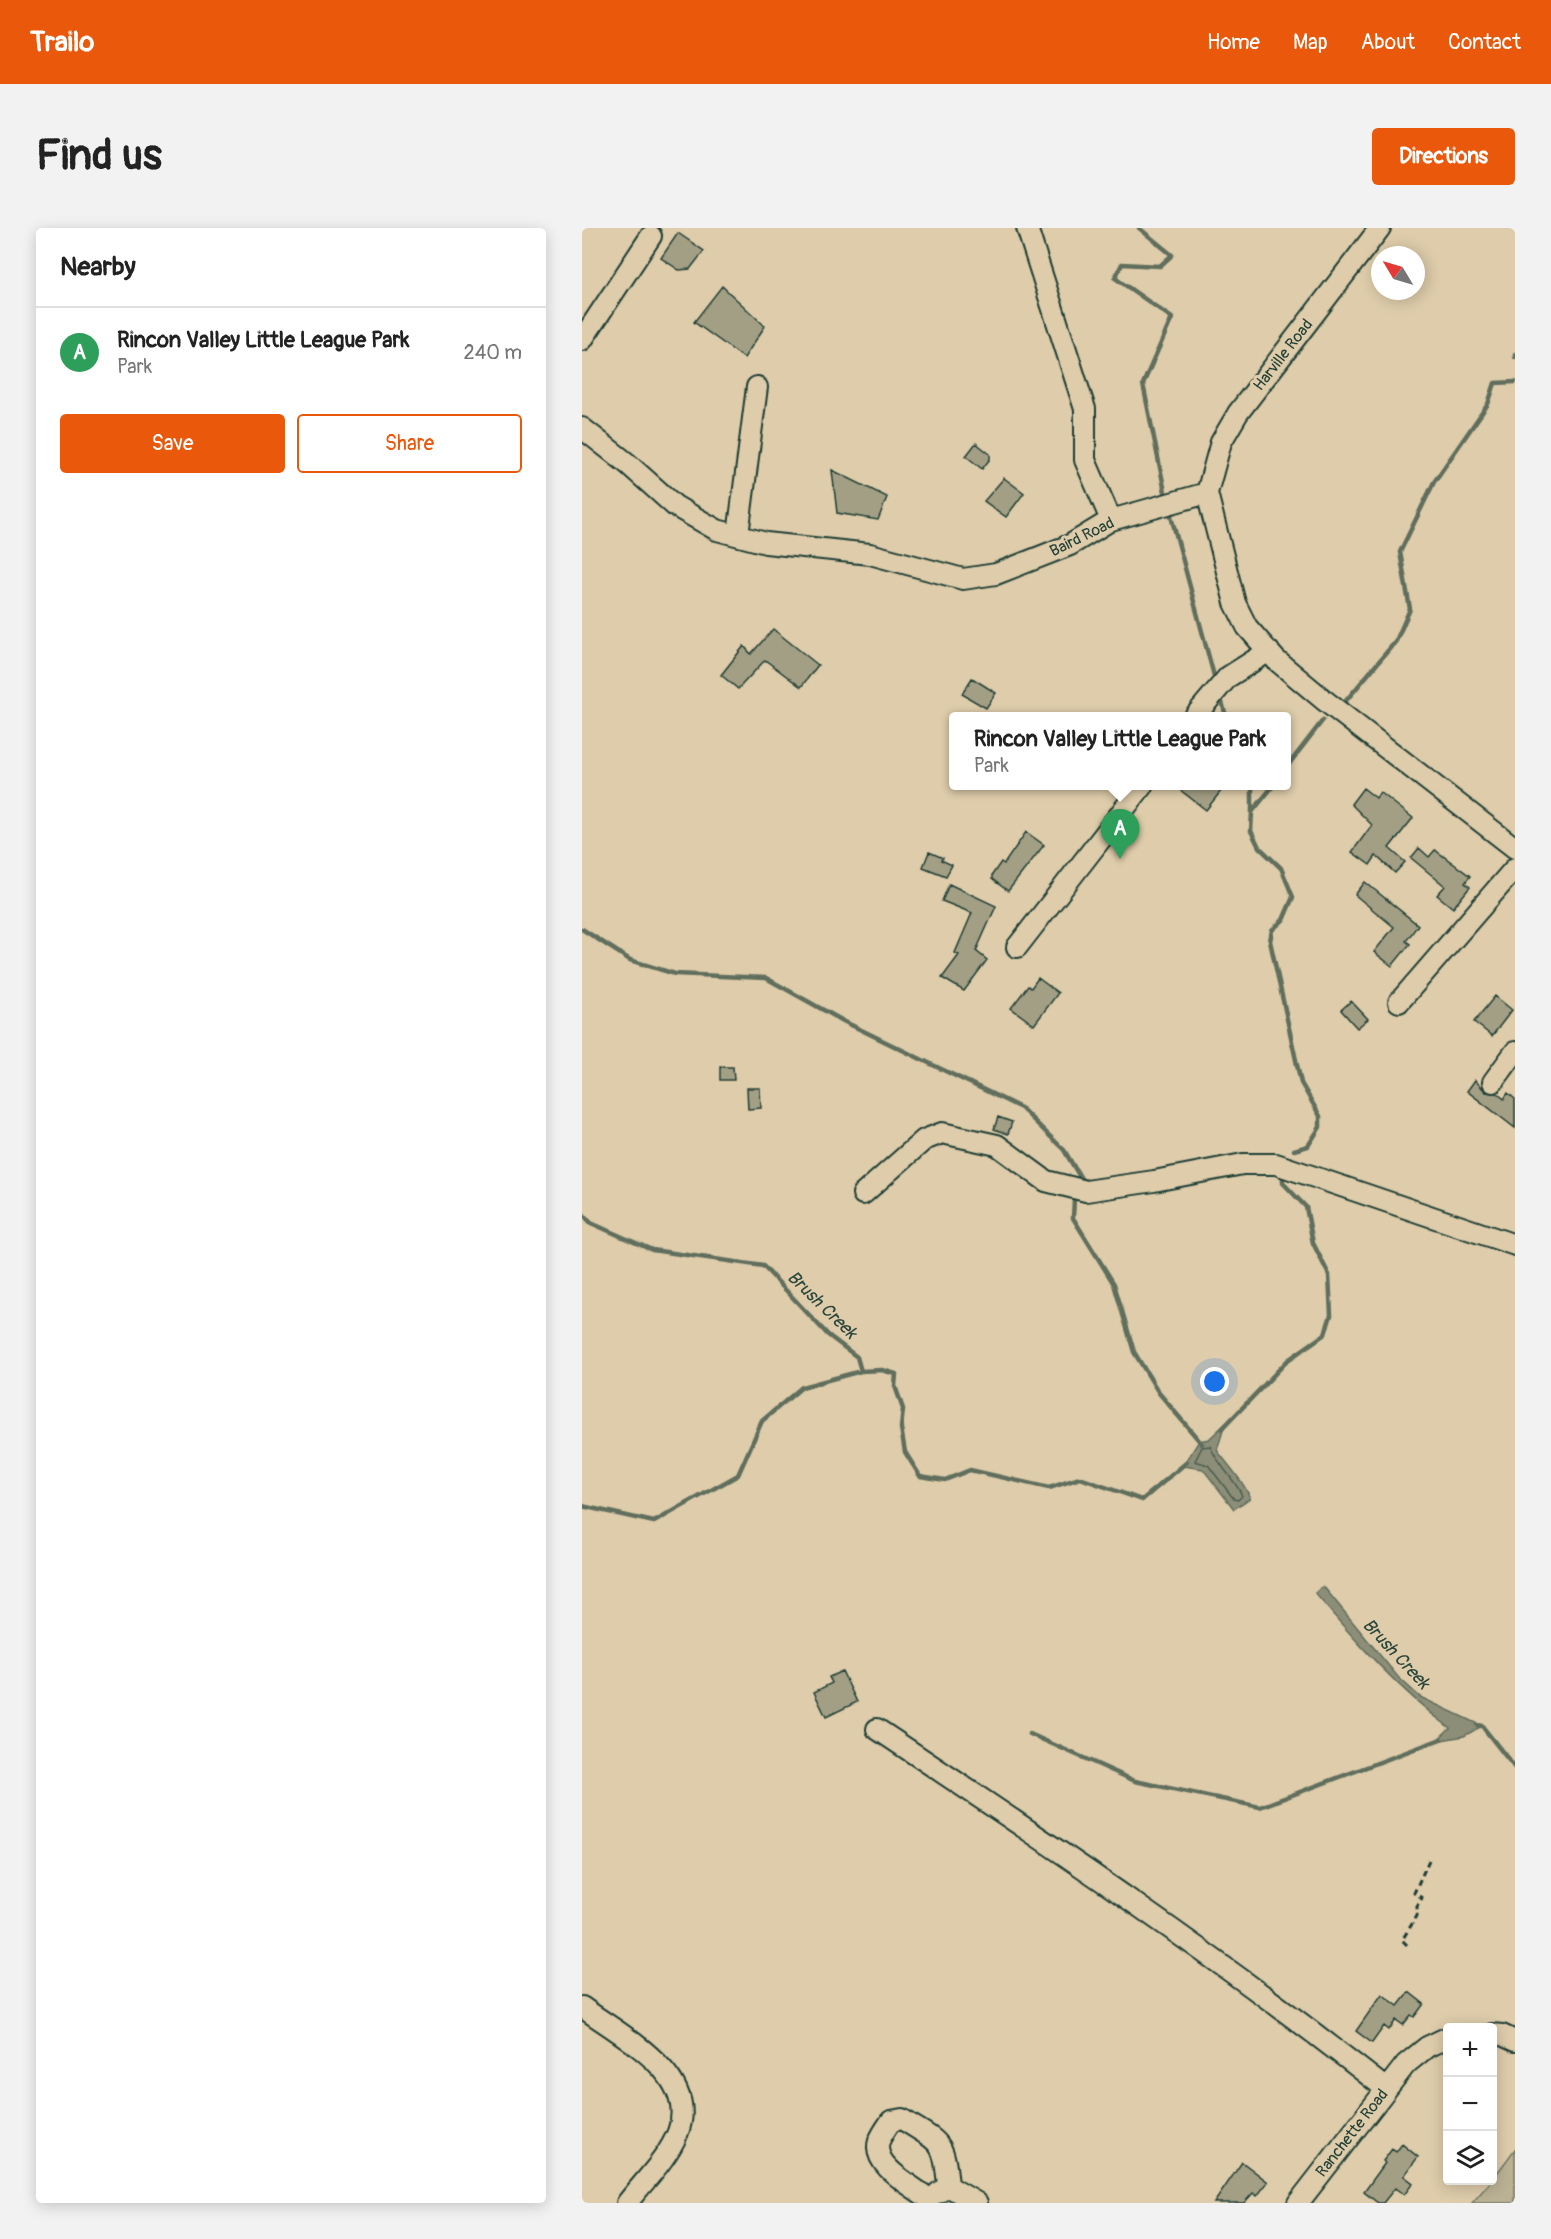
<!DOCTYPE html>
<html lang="en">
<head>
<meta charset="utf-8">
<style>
	:root { --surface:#fff; --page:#f2f2f2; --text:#222; --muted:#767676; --line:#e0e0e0; --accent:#ea580c }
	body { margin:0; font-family:Pangolin,sans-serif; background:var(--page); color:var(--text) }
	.controls { position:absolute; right:18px; bottom:18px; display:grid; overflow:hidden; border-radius:6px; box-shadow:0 3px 15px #0003 }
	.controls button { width:54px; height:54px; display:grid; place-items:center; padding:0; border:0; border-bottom:2px solid var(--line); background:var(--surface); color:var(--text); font:30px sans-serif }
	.compass { position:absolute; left:789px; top:18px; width:54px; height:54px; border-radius:50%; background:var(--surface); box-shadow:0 3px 15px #0003; rotate:308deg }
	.you { position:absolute; left:633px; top:1154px; width:21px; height:21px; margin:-15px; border:4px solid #fff; border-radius:50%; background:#1a73e8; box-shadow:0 0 0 9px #1a73e833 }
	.badge { display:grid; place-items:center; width:39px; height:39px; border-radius:50%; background:var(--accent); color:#fff; font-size:20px; font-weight:700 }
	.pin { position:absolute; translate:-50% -50px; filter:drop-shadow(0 2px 3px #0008) }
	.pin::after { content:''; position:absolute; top:32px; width:21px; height:18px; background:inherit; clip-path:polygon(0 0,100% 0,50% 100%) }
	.popup { position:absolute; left:367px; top:484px; width:342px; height:78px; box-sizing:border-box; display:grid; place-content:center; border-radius:6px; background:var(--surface); filter:drop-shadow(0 2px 4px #0005); font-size:20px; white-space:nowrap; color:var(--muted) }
	.popup b { font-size:22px; color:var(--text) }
	.popup::after { content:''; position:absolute; left:50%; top:100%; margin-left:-12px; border:12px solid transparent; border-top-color:var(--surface) }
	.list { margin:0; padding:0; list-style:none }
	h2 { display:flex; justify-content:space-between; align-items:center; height:78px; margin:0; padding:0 24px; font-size:26px }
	h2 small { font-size:20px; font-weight:400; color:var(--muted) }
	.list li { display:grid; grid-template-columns:39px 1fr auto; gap:18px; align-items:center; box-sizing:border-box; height:90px; padding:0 24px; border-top:2px solid var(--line) }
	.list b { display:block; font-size:22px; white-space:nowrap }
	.list p { margin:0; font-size:20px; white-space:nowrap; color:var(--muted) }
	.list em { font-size:20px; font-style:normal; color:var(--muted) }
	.actions { display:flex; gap:12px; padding:18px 24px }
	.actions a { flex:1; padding:14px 0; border:2px solid var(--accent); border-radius:6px; text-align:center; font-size:21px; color:var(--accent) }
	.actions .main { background:var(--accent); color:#fff }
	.icon { flex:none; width:33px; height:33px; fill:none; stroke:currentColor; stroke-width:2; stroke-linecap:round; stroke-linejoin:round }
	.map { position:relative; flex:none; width:933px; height:1975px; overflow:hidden; border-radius:6px }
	header { display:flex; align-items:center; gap:36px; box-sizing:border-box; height:84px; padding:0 30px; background:var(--accent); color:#fff }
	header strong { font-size:28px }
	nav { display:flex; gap:33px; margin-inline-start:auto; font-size:21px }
	.intro { display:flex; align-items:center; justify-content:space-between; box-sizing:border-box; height:144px; padding:0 36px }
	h1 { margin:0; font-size:42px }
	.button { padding:15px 27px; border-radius:6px; background:var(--accent); color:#fff; font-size:21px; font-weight:700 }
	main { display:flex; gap:36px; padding:0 36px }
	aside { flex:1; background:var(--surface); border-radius:6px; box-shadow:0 3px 15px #0003 }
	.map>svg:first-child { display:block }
	.green { fill:#bbb295; stroke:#6d7864; stroke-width:1.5 }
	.water { fill:#8c8e78; stroke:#606e5d; stroke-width:1.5 }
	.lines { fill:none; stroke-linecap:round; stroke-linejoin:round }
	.shore { stroke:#4b5d4f; stroke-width:1.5 }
	.stream { stroke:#606e5d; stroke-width:4.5 }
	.building { fill:#a39f85; stroke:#1f3d34; stroke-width:1.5 }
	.minor-casing { stroke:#1f3d34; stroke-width:24 }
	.path { stroke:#1f3d34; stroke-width:3; stroke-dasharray:6 4.5; stroke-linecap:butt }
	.minor { stroke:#deccaa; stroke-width:20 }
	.labels { text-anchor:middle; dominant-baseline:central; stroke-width:6; stroke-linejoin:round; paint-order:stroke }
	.street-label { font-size:16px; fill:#1f3d34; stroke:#deccaa }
	.water-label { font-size:18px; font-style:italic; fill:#2a453b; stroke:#deccaa }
</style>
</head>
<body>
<header>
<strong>Trailo</strong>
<nav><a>Home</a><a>Map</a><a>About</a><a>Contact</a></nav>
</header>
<div class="intro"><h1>Find us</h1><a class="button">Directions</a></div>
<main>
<aside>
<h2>Nearby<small></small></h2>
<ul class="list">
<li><span class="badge" style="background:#2e9e5b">A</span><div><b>Rincon Valley Little League Park</b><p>Park</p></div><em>240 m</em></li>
</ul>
<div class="actions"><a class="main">Save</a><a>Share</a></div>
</aside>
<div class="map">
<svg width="933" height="1975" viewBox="0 0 933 1975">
	<rect width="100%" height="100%" fill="#deccaa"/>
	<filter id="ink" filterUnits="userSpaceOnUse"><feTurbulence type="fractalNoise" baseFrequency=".0167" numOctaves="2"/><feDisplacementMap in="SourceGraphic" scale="12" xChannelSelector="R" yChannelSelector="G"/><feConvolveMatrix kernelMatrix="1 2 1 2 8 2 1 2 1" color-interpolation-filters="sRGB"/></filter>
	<g filter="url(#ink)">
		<path class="green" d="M933 1921V1975H890L910 1952Z"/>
		<path class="water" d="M643 1196 635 1222C644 1235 664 1256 668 1270L652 1281 621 1241 601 1238 617 1213 627 1211Z
			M741 1358 816 1449 838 1469 900 1498 882 1508 854 1513 868 1500C817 1462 774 1414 733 1365Z"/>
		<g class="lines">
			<path class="shore" d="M628 1218C634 1234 657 1257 660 1268L656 1272 652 1271 626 1237 613 1233 620 1219Z"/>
			<path class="stream" d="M557 0 590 27 578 38 540 36 533 50 590 90 561 156 583 264
				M933 126V129
				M589 288 632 448
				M640 474 644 488
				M762 475 814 413 828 381 818 324 852 254 906 176 913 155 933 154
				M704 540 741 492
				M691 558 670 584 669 603 677 619 699 640 711 669 701 692 690 702 688 713 719 855 738 888V899L726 918 712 922
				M670 584V558
				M0 701 48 732 93 746 184 750 263 794 439 880 482 922 501 954
				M492 971 491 990 532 1056 552 1124 577 1165 620 1216
				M0 985 9 995 70 1022 181 1038 246 1107 275 1129 279 1143
				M640 1201 706 1132 743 1106 749 1087 747 1047 731 1015 724 979 701 955V948
				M0 1278 72 1294 156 1247 180 1193 220 1159 279 1143 300 1142 314 1146 313 1158 321 1181 319 1200 323 1224 338 1248 363 1252 388 1242 467 1260 498 1250 560 1272 605 1234
				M895 1497 900 1498 933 1540
				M448 1506 553 1553 678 1579 859 1511"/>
		</g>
		<path class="building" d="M96 5 122 23 108 41 97 42 79 30Z
			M140 58 183 98 162 130 112 94Z
			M394 215 408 226V231L400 241 384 228Z
			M250 242 305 269 296 292 255 285Z
			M422 250 442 265 424 289 402 273Z
			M191 401 236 437 219 459 183 432 156 461 139 447 162 418 169 426Z
			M390 450 414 465 404 480 380 466Z
			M593 558H643L624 582Z
			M781 560 794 570 798 564 831 590 807 620 823 634 813 645 794 628 788 637 770 624 790 597 769 576Z
			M444 604 462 617 426 663 410 651V647L419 634 422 636Z
			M837 620 847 629 853 622 888 648 883 655 888 659 871 680 855 667 863 658 829 630Z
			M347 624 361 630 359 632 370 637 364 648 341 639Z
			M783 654 836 697 824 713 828 716 810 738 792 724 812 699 773 667Z
			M367 656 414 678 394 723 405 732 382 763 360 750 377 727 373 725 390 685 360 673Z
			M456 750 476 765 452 797 429 780 446 758 449 760Z
			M913 768 930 782 910 808 892 794Z
			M769 773 786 791 775 800 759 782Z
			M138 839H151L152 852H138Z
			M893 852 904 864 915 865 922 871 926 865 933 871V900L885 863Z
			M165 860H178L179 880 166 881Z
			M416 889 430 894 426 906 412 901Z
			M260 1443 275 1474 244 1489 232 1464 250 1455 247 1449Z
			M827 1764 842 1776 832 1789 829 1787 821 1797 814 1792 807 1802 802 1798 790 1815 774 1803 800 1766 816 1778Z
			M820 1916 836 1929 822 1948 831 1955 822 1967 813 1960 801 1975H796L782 1964 803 1935 801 1933 810 1921 814 1924Z
			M660 1934 686 1954 675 1968 671 1965 662 1975H632Z"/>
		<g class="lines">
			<defs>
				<path id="minor" d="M445 0 503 181V232L529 292
					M0 112 69 8
					M0 200 46 236 93 278 135 302 184 315 288 326 381 351 414 346 488 317 529 292 625 265
					M625 265 653 375 665 399 694 432 742 472 933 620
					M625 265 639 214 656 185 798 0
					M156 307 175 159
					M613 488 646 449 687 423
					M435 719 560 558
					M817 774 933 640
					M911 854 933 824
					M281 966 342 912 360 905 415 917 464 953 504 963 572 953 661 936H694L933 1017
					M295 1501C468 1616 641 1732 804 1861
					M0 1779C38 1807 118 1847 96 1904 86 1930 62 1953 45 1975
					M910 1806 920 1807 933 1813
					M356 1965 366 1958 395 1975
					M347 1971C331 1958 289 1938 297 1913 300 1906 305 1899 309 1893L320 1891C358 1916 362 1910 366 1958
					M716 1975 824 1836 845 1819 866 1809"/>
			</defs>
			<use href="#minor" class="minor-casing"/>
			<path class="path" d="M825 1717 820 1712 835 1688V1678L840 1670 832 1665 847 1632"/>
			<use href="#minor" class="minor"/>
		</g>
	</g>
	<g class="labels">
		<g class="street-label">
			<text transform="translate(701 127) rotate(-52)">Harville Road</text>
			<text transform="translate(500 309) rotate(-26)">Baird Road</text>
			<text transform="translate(770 1905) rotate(-52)">Ranchette Road</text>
		</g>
		<g class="water-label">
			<text transform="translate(240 1077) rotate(44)">Brush Creek</text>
			<text transform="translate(814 1426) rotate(47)">Brush Creek</text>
		</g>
	</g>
</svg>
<div class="controls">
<button>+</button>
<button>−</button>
<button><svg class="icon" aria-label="layers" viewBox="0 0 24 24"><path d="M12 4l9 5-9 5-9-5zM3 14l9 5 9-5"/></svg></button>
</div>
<svg class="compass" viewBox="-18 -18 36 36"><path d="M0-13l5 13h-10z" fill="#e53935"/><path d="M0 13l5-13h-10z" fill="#767676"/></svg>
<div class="you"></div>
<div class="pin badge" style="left:538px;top:631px;background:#2e9e5b">A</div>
<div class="popup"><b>Rincon Valley Little League Park</b>Park</div>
</div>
</main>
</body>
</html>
